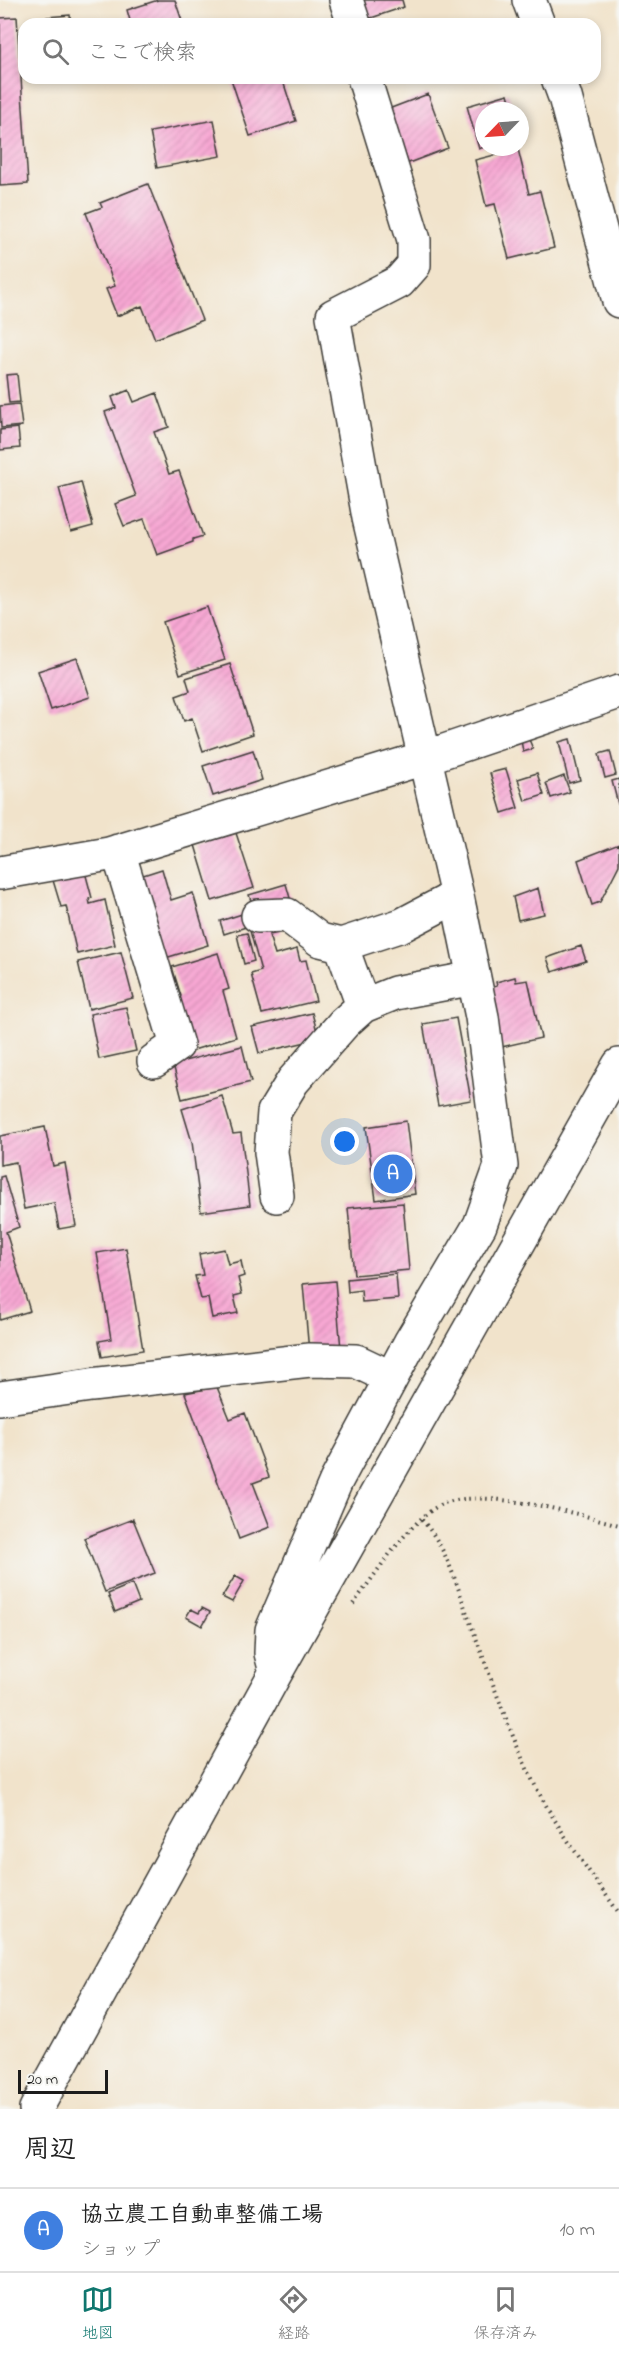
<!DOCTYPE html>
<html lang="ja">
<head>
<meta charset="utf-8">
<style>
	:root { --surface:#fff; --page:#f2f2f2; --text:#222; --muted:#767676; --line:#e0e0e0; --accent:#0f766e }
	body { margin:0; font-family:"Indie Flower","Klee One",sans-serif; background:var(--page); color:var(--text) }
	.compass { position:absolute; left:475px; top:102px; width:54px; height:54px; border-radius:50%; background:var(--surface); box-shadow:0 3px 9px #0003; rotate:245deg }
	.scale { position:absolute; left:18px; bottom:15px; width:90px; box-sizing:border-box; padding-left:6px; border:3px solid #1c1c1c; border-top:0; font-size:16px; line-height:21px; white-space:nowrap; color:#1c1c1c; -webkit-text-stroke:4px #f6f6f2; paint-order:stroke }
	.you { position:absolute; left:345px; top:1142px; width:21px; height:21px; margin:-15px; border:4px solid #fff; border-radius:50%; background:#1a73e8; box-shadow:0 0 0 9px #1a73e833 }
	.badge { display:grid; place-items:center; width:39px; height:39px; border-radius:50%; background:var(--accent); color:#fff; font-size:20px; font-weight:700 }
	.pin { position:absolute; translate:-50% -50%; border:3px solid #fff; box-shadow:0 2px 6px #0006 }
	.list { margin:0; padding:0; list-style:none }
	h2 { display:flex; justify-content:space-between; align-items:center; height:78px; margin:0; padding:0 24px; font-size:26px }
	h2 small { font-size:20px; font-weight:400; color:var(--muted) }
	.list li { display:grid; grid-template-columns:39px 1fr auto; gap:18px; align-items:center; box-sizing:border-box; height:84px; padding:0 24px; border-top:2px solid var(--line) }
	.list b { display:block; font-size:22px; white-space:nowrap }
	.list p { margin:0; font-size:20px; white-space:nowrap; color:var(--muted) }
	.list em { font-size:20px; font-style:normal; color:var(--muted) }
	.icon { flex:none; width:33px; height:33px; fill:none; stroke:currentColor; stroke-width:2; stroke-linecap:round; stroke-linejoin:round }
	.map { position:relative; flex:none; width:619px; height:2109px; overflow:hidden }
	.search { position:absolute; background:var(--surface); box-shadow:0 3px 9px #0003; left:18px; right:18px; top:18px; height:66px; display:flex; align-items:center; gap:15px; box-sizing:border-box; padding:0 21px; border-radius:18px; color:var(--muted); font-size:22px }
	.sheet { height:162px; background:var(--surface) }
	nav { display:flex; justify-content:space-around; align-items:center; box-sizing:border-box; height:84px; border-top:2px solid var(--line); background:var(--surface); font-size:16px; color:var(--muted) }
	nav a { display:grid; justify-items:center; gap:3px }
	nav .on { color:var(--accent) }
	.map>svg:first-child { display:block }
	.building { fill:url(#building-hatch) }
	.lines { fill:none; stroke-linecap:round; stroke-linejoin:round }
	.minor-casing { stroke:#3c3a36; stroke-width:36 }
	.path { stroke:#3c3a36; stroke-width:4; stroke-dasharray:1.5 4.5; stroke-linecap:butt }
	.minor { stroke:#fff; stroke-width:33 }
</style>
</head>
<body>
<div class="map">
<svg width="619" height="2109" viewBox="0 0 619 2109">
	<defs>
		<pattern id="building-hatch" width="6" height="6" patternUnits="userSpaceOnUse" patternTransform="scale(1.5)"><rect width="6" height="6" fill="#f7a7d3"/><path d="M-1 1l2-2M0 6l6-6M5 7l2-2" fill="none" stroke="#d38fb5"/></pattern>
	</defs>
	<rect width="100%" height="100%" fill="#f6f6f2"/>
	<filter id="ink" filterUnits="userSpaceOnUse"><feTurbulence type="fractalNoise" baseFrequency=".0167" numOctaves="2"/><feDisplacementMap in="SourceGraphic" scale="12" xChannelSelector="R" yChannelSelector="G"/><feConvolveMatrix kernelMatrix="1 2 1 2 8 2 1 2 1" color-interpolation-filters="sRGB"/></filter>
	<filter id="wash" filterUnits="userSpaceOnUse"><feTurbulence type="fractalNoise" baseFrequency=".008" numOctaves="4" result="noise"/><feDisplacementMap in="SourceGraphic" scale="24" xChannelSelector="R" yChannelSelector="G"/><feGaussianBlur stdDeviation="1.35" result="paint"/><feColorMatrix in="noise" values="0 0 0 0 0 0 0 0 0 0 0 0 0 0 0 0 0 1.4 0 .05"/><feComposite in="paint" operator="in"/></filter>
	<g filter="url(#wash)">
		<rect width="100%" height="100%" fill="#f1e3cb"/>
		<g id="blocks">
			<path class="building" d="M158 0H175L183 24H131L127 10Z
				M361 0H402L404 7 368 19Z
				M70 15 71 24H48L47 17Z
				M17 17 28 184 0 186V18Z
				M282 78 296 121 250 136 231 79Z
				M428 94 448 148 406 164 386 110Z
				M508 94 513 111H484V147L479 149 467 106Z
				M214 120 221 156 157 168 150 132Z
				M518 149 529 194 540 191 554 248 509 259 495 204 486 206 475 160Z
				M148 184 202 320 155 339 142 306 117 316 106 289 115 286 86 213 102 207 100 203Z
				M17 374 20 402 9 403 6 375Z
				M129 390 134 402 157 393 169 427 154 432 169 474 179 471 203 536 193 539V542L157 555 144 519 124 526 115 504 136 496 105 412 116 408 112 397Z
				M19 404 22 426 1 428 0 406Z
				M18 428 20 448 0 450V430Z
				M81 482 93 526 71 532 59 488Z
				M207 607 225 660 180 674 163 622Z
				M77 658 90 697 51 710 38 671Z
				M230 664 253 734 203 751 192 718 184 721 176 696 190 691 186 678Z
				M528 737 533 749 523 752 521 740Z
				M570 739 580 780 569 783 559 742Z
				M253 750 262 780 213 796 203 766Z
				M610 751 616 775 605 778 599 754Z
				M506 769 518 808 502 813 490 773Z
				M537 773 544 795 525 801 518 779Z
				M564 776 570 792 551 798 546 783Z
				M619 779V804H618L612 781Z
				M236 833 254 888 212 901 195 845Z
				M619 844V865L600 902 592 905 578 860Z
				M84 868 92 898 89 899 90 904 105 900 115 945 77 954 66 906 61 907 52 877Z
				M162 869 171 900 193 893 208 945 162 959 137 877Z
				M286 884 290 898 254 909 249 895Z
				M538 888 544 914 518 920 513 897Z
				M242 914 246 927 224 934 220 921Z
				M278 924 280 933 269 935 275 955 297 949 300 961 306 960 316 1001 262 1014 251 974 261 971 250 931Z
				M247 933 254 961 244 964 237 935Z
				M581 946 586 961 552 972 547 958Z
				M121 952 133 998 89 1009 78 962Z
				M218 953 229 989 223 991 236 1037 190 1051 173 998 181 996 172 967Z
				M515 977 516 982 528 980 541 1038 497 1048 484 990 497 986 496 982Z
				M126 1007 136 1051 99 1059 90 1014Z
				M312 1013 319 1039 259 1053 252 1027Z
				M456 1018 471 1100 438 1106 423 1024Z
				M242 1046 251 1082 182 1099 173 1064Z
				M222 1096 233 1134 241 1133 250 1205 201 1212 192 1142 182 1109Z
				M406 1121 415 1194 376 1200 366 1127Z
				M45 1127 53 1166 65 1163 76 1226 59 1229 54 1203 24 1209 16 1162 0 1165V1136Z
				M4 1176 19 1227 6 1232 30 1311 0 1320V1177Z
				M403 1203 409 1270 354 1275 348 1208Z
				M126 1248 143 1350 102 1357 99 1341 111 1339 97 1253Z
				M224 1249 228 1264 241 1261 244 1276 238 1278 242 1294 234 1296 238 1313 212 1318 208 1298 201 1299 195 1276 203 1275 199 1254Z
				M396 1274 398 1299 362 1302 361 1290 348 1292 347 1279Z
				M335 1281 341 1349 309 1352 303 1284Z
				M217 1387 230 1419 245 1413 269 1477 253 1483 270 1527 239 1539 185 1393Z
				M133 1519 155 1573 105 1592 84 1538Z
				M235 1576 244 1581 232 1602 222 1597Z
				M132 1584 139 1602 115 1612 108 1594Z
				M202 1608 210 1612 202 1626 186 1617 191 1609 199 1613Z"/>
		</g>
	</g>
	<g filter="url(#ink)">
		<use href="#blocks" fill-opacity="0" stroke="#3c3a36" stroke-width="1.5"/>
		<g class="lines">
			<defs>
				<path id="minor" d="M346 0 354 24
					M529 0 538 24
					M558 78 565 97 619 301
					M118 851 177 1045 154 1061
					M0 873 109 854 424 758 619 692
					M258 916 287 915 320 940 341 945 402 925 457 896
					M341 945 363 1006
					M277 1196 271 1152 274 1112 293 1081 344 1023 363 1006 395 993 474 978
					M0 1398 91 1385 310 1360 356 1361 375 1370 389 1382
					M276 1672 271 1653 272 1630 336 1481 410 1343 480 1225 501 1166 482 1017 457 896 369 518 333 316 399 282 414 265V240L364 78
					M36 2109 276 1672 619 1065"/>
			</defs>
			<use href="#minor" class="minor-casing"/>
			<path class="path" d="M422 1520C448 1549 457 1587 470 1622 489 1672 506 1723 528 1771 552 1822 586 1867 619 1913
				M353 1604C377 1573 405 1526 438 1506 474 1485 579 1514 619 1525"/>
			<use href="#minor" class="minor"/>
		</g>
	</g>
</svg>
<svg class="compass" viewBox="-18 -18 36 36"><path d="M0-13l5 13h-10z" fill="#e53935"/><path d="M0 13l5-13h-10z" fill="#767676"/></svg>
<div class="scale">20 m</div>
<div class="you"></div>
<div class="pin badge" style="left:393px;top:1174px;background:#3f7fe0">A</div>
<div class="search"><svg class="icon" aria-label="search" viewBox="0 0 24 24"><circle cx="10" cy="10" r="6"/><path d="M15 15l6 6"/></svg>ここで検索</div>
</div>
<section class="sheet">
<h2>周辺<small></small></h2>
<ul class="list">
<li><span class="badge" style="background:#3f7fe0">A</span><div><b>協立農工自動車整備工場</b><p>ショップ</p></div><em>10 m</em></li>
</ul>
</section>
<nav>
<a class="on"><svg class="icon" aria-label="map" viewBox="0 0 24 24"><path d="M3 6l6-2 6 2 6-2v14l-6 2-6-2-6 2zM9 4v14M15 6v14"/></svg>地図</a>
<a><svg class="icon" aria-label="directions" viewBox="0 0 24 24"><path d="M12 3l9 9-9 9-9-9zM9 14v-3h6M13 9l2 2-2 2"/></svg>経路</a>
<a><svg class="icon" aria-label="saved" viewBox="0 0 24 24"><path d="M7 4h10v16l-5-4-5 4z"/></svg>保存済み</a>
</nav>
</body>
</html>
